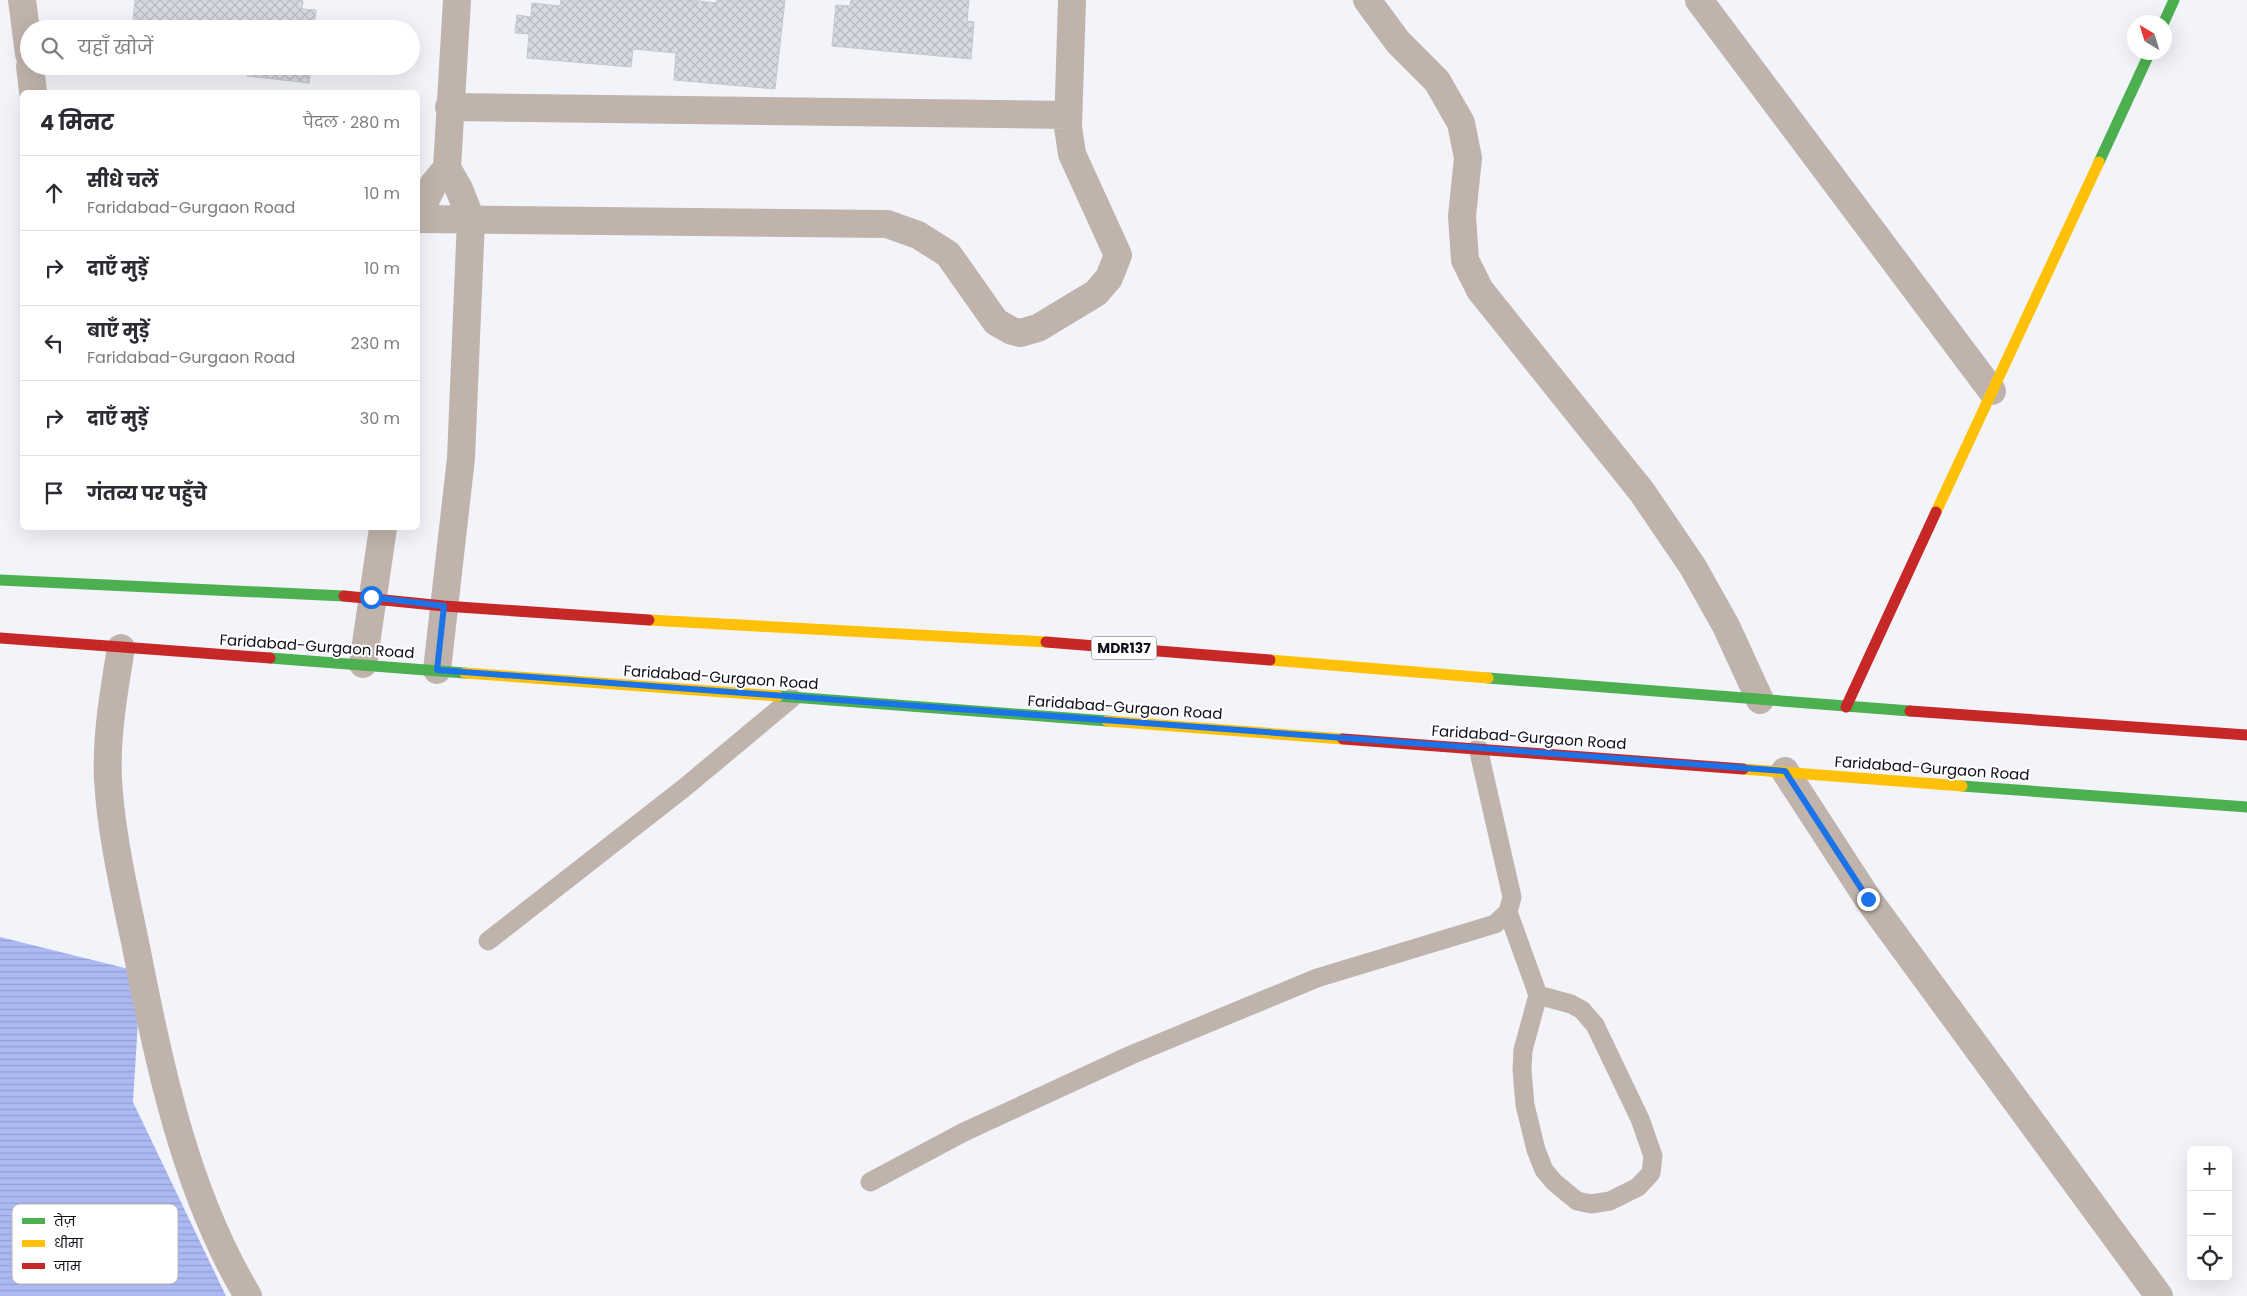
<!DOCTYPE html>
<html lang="hi">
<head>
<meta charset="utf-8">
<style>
	:root { --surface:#fff; --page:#f2f2f3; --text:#2b2b33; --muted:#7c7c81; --line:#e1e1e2 }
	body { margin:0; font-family:Poppins,"Noto Sans Devanagari",sans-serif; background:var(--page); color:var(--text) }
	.controls { position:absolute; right:15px; bottom:15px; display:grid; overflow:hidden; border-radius:8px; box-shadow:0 5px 20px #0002 }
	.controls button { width:45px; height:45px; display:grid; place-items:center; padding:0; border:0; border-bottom:1px solid var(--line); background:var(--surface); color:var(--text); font:25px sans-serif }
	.compass { position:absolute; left:2127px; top:15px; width:45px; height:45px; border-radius:50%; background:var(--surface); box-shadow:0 5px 20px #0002; rotate:322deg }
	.stop { position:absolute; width:15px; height:15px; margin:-11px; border:4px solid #1a73e8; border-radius:50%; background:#fff }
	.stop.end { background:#1a73e8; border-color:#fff; box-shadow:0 1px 5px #0008 }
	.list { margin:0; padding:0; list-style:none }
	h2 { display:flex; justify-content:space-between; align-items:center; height:65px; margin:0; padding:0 20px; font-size:21px }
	h2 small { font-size:16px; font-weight:400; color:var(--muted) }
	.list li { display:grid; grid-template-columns:32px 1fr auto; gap:15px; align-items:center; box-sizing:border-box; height:75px; padding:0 20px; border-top:1px solid var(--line) }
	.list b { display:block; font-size:19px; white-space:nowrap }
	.list p { margin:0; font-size:16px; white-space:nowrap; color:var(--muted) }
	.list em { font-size:16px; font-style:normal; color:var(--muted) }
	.icon { flex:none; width:28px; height:28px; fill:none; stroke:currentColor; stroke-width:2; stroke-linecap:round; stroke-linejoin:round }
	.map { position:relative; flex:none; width:2247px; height:1296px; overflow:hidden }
	.search { position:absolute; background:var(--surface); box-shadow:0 5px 20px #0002; left:20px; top:20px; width:400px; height:55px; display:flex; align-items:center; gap:12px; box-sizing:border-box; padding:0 18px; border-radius:28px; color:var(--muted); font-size:19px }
	.panel { position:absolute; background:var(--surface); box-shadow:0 5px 20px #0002; left:20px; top:90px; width:400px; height:440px; border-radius:8px }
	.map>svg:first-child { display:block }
	.water { fill:url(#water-rules) }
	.building { fill:url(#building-cross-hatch); stroke:#c5c7cf }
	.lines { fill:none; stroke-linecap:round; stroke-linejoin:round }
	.lane { stroke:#c0b3ac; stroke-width:19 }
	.street { stroke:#c0b3ac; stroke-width:28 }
	.fast { stroke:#4caf50; stroke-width:11 }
	.slow { stroke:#ffc107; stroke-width:11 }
	.jam { stroke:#c62828; stroke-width:11 }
	.route { stroke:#1a73e8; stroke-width:6 }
	.labels { text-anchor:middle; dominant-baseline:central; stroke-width:4; stroke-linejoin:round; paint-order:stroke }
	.shield { fill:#fff; stroke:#58595f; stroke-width:1 }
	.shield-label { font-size:14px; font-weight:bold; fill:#10121b }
	.street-label { font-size:15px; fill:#10121b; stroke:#fff }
	.key { fill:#fff; stroke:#b7b8bb; stroke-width:1 }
	.key-label { font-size:14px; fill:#10121b }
</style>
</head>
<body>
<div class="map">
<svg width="2247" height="1296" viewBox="0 0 2247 1296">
	<defs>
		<pattern id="water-rules" width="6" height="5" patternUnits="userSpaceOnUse" patternTransform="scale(1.25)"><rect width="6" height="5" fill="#acb9f3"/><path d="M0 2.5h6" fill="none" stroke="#939ed0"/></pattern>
		<pattern id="building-cross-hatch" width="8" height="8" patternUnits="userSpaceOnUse" patternTransform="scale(1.25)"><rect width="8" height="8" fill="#d8dae1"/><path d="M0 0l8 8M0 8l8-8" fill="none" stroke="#b8bac0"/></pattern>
	</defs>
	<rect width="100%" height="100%" fill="#f3f4fa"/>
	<path class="water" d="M0 937 141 972 133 1102 226 1296H0Z"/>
	<path class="building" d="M135 0H298L303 1 302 9 316 10 314 29H132Z
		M561 0H691L716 3 717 0H785L775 89 674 80 676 53 633 49 631 67 527 58 529 34 515 33 517 15 531 17 532 3 560 6Z
		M851 0H969L967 21 974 22 971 59 832 46 836 5 850 6Z
		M129 66H192V73Z
		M248 66H311L309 83 247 76Z"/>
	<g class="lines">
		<path class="lane" d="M1508 912 1538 995 1523 1050 1522 1070 1525 1105 1536 1150 1544 1170 1554 1182 1577 1201 1591 1204 1610 1201 1638 1187 1651 1173 1653 1156 1640 1119 1595 1025 1582 1010 1571 1004 1538 995
			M488 941 684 788 792 698
			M870 1182 964 1132 1131 1055 1317 978 1495 924 1508 912 1512 897 1478 748"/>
		<path class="street" d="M22 0 29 54
			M1367 0 1398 42 1437 81 1461 123 1468 158 1462 216 1465 260 1480 290 1642 492 1693 567 1726 626 1760 700
			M1699 0 1992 391
			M30 66 33 92
			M449 107 1068 115
			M418 216 433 185 447 168
			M418 219 887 224 918 235 948 254 996 322 1012 331 1020 333 1038 328 1096 293 1109 278 1118 255 1072 154 1068 127 1072 0
			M121 648C114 691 106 735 108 779 111 834 124 889 135 942 159 1063 184 1189 248 1296
			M363 664 383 528
			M437 670 461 458 471 219 459 189 447 168 457 0
			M1785 771 1868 899 2159 1296"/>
		<path class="fast" d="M2164 22 2174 0
			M2099 162 2150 52
			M0 580 344 596
			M270 658 465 673
			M1488 678 1910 711
			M778 696 1107 721
			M1962 786 2247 807"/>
		<path class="slow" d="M1936 512 2099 162
			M649 620 1046 642
			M1270 660 1488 678
			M465 673 778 696
			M1107 721 1343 739
			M1743 769 1962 786"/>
		<path class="jam" d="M344 596 444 606 649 620
			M0 638 270 658
			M1046 642 1270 660
			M1846 707 1936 512
			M1910 711 2247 735
			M1343 739 1743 769"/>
	</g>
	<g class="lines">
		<path class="route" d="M371 597 444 606 437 670 1785 771 1868 899"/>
	</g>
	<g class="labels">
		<rect class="shield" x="1091.5" y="636.5" width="65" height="23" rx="4"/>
		<g class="shield-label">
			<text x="1124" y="648">MDR137</text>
		</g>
		<g class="street-label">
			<text transform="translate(317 646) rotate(4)">Faridabad-Gurgaon Road</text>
			<text transform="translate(721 677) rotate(4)">Faridabad-Gurgaon Road</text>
			<text transform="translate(1125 707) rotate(4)">Faridabad-Gurgaon Road</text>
			<text transform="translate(1529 737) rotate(4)">Faridabad-Gurgaon Road</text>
			<text transform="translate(1932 768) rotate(4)">Faridabad-Gurgaon Road</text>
		</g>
	</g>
	<rect x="12" y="1204" width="166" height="80" rx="8" class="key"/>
	<rect x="22" y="1218" width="23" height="6" fill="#4caf50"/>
	<rect x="22" y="1240" width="23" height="7" fill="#ffc107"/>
	<rect x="22" y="1263" width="23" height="6" fill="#c62828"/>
	<g class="key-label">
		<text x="54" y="1226">तेज़</text>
		<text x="54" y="1248">धीमा</text>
		<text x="54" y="1271">जाम</text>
	</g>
</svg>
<div class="controls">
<button>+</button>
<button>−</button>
<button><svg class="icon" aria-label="locate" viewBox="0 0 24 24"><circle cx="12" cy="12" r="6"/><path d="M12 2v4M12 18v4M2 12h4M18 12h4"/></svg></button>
</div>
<svg class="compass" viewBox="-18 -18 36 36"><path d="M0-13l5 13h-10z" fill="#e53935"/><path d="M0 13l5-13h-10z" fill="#7c7c81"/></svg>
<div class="stop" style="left:371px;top:597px"></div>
<div class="stop end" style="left:1868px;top:899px"></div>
<div class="search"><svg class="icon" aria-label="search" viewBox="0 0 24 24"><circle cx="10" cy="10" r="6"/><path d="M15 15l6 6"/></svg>यहाँ खोजें</div>
<section class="panel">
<h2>4 मिनट<small>पैदल · 280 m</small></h2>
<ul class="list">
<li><svg class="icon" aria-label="ahead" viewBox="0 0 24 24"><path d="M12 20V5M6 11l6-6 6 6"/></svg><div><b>सीधे चलें</b><p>Faridabad-Gurgaon Road</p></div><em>10 m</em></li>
<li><svg class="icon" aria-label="right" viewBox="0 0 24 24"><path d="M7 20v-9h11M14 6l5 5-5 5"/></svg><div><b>दाएँ मुड़ें</b></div><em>10 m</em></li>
<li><svg class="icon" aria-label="left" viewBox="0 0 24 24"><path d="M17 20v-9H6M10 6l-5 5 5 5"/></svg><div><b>बाएँ मुड़ें</b><p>Faridabad-Gurgaon Road</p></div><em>230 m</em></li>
<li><svg class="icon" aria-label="right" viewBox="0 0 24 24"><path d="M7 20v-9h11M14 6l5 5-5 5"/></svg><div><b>दाएँ मुड़ें</b></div><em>30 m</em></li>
<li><svg class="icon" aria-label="arrive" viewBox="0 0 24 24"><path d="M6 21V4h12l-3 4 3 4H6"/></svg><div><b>गंतव्य पर पहुँचे</b></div></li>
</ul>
</section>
</div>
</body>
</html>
